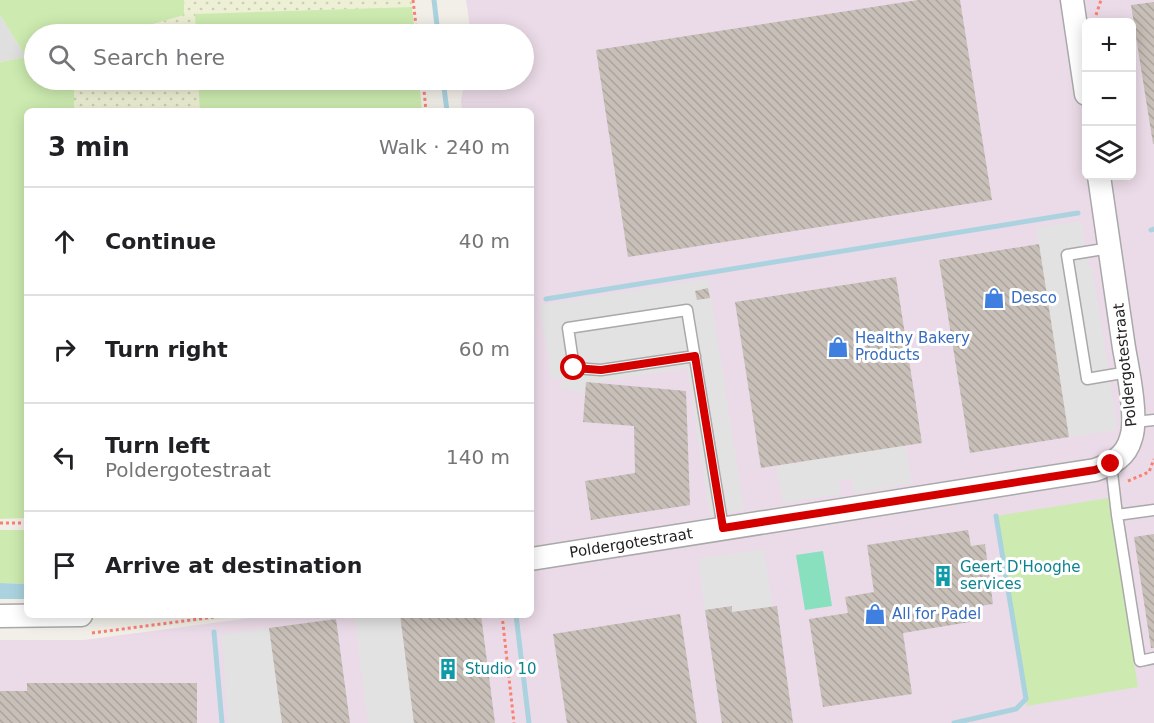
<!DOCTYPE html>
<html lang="en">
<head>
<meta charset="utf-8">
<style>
	:root { --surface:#fff; --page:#f6f6f6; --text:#202124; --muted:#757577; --line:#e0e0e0 }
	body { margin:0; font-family:"DejaVu Sans",sans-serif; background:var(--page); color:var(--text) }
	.controls { position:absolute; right:18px; top:18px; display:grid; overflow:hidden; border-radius:9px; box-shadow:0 3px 15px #0003 }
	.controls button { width:54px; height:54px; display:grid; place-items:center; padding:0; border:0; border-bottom:2px solid var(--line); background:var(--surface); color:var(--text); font:30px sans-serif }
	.stop { position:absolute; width:18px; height:18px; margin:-14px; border:4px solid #d40000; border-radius:50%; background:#fff }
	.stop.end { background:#d40000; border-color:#fff; box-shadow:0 2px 6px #0008 }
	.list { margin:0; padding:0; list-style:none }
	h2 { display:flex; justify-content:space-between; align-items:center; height:78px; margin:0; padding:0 24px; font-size:26px }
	h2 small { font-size:20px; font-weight:400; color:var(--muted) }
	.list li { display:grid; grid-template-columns:39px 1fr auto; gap:18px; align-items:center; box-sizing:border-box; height:108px; padding:0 24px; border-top:2px solid var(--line) }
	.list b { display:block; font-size:22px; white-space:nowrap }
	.list p { margin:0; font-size:20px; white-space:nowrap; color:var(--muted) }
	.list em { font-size:20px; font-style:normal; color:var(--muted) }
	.icon { flex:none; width:33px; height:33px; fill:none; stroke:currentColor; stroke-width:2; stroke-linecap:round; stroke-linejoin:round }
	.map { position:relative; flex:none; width:1154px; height:723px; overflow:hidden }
	.search { position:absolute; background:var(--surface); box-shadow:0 3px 15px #0003; left:24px; top:24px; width:510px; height:66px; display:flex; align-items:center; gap:15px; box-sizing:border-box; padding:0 21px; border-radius:33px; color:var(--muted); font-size:22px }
	.panel { position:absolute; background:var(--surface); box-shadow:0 3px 15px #0003; left:24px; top:108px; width:510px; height:510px; border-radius:9px }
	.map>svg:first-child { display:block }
	.residential { fill:#e0dfdf }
	.industrial { fill:#ebdbe8; fill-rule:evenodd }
	.farmland { fill:url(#farmland-dots) }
	.grass { fill:#cdebb0 }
	.pitch { fill:#88e0be }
	.parking { fill:#e2e2e2 }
	.water { fill:#aad3df }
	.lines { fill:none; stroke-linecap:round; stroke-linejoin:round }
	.stream { stroke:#aad3df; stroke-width:5 }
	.building { fill:url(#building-back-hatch) }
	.service-casing { stroke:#a9a9a9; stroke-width:13 }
	.minor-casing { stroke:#a9a9a9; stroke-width:25 }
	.path { stroke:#fa8072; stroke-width:3; stroke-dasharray:3 3; stroke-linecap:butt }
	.service { stroke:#fff; stroke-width:10 }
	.minor { stroke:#fff; stroke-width:22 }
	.route { stroke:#d40000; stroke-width:8 }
	.labels { text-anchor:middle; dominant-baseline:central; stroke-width:6; stroke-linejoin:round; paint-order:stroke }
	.shop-label { font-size:15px; fill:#366cbe; stroke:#fff; text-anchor:start }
	.street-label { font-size:15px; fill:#222; stroke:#fff }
	.culture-label { font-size:15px; fill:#0d838f; stroke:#fff; text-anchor:start }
</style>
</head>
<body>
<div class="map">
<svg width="1154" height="723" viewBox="0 0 1154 723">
	<defs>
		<pattern id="farmland-dots" width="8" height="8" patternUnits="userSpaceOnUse" patternTransform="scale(1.5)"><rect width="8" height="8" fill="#eef0d5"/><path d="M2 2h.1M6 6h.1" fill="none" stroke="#ccceb7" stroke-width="1.8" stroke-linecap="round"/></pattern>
		<pattern id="building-back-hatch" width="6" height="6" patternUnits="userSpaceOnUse" patternTransform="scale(1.5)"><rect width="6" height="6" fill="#c7bfb8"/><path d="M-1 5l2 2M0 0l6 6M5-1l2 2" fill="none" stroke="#aba49e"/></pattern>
	</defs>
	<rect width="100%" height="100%" fill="#f2efe9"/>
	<path class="residential" d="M0 15 26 57 0 62Z"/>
	<path class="industrial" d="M466 0H1154V723H0V640H84L272 615H531V111H462L461 100 465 80H524V34H471ZM1086 22H1132V176H1086Z"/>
	<path class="farmland" d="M184 0H411L412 7 195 14 196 34H118L184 15Z
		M74 80H198L200 111H74Z"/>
	<path class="grass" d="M0 0H184V15L118 34H34V80H74V111H27V518L0 519V62L26 57 0 15Z
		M412 7 415 34H196L195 14Z
		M198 80H419L422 111H200Z
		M1108 498 1138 687 1027 706 996 516Z
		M0 530H27V584L0 583Z"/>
	<path class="pitch" d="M823 551 832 606 805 610 796 555Z"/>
	<path class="parking" d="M1081 221 1088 267H1092L1117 427 1116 430 1069 437 1036 228Z
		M708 279 744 510 710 515 687 368 596 383 586 392 561 389 563 377 551 379 540 305Z
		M906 445 912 483 854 493 852 478 839 480 840 494 783 503 776 466Z
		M764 549 772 606 732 612 731 606 705 610 698 559Z
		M354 615H400L414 723H368Z
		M269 628 282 723H228L222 634Z"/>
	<path class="water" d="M0 583 27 584V599H0Z"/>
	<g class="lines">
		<path class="stream" d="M434 0 438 34
			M443 80 447 111
			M1151 230 1154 229
			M546 299 1078 213
			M516 615 529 723
			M214 632 222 723
			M954 723 1016 709 1026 699 996 516"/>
	</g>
	<path class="building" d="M918 0H960L992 200 628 257 596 50Z
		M1154 2V144H1153L1131 5Z
		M1039 244 1069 437 970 453 939 260Z
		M896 277 922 443 761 468 735 302Z
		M708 288 710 298 697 300 695 291Z
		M586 382 686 391 690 505 591 520 585 481 635 473 634 426 583 422Z
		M968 530 971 546 985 544 993 604 980 606 982 620 903 633 912 694 823 707 809 619 848 613 845 597 874 592 867 545Z
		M1154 534V648H1151L1134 537Z
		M732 606V612L777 606 793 723H722L705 610Z
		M680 614 697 723H567L553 634Z
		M400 615H481L495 723H414Z
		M336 619 350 723H282L269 628Z
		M27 683H197V723H0V691H27Z"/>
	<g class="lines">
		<defs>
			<path id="service" d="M1110 248 1067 255 1087 379 1128 372
				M695 356 601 370 574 368 568 328 687 310 723 528
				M1134 422 1154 420
				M1111 464 1117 515 1140 661 1154 658
				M1117 515 1154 510"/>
			<path id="minor" d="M1072 0 1086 94
				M531 559 1095 470C1112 464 1126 457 1131 438 1138 418 1128 370 1124 348 1116 290 1107 233 1099 176
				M0 616 81 615"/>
		</defs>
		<use href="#service" class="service-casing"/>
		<use href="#minor" class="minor-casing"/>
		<path class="path" d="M413 0 417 34
			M1096 15 1101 0
			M423 80 426 111
			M1128 481 1149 472 1154 459
			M0 523H27
			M502 615 514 723
			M92 633 230 615"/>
		<use href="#service" class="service"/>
		<use href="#minor" class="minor"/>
	</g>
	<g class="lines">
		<path class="route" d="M574 368 601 370 695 356 723 528 1095 470 1111 464"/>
	</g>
	<defs>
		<symbol id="shop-bare" viewBox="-9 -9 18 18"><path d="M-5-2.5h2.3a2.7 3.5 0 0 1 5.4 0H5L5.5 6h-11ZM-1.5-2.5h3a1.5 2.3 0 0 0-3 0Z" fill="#3f7fe0" stroke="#fff" stroke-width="2.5" paint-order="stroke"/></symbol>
		<symbol id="building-bare" viewBox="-9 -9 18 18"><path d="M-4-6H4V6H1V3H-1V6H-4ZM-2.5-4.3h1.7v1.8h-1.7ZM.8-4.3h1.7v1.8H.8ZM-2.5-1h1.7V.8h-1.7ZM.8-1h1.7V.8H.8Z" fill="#0f9aa8" stroke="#fff" stroke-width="2.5" paint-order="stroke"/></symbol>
	</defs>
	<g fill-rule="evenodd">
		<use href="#shop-bare" x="979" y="283" width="30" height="30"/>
		<use href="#shop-bare" x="823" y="332" width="30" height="30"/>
		<use href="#building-bare" x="928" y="561" width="30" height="30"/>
		<use href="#shop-bare" x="860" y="599" width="30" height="30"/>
		<use href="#building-bare" x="433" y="654" width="30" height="30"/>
	</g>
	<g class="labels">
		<g class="shop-label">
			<text x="1011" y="298">Desco</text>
			<text x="855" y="338">Healthy Bakery<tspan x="855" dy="17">Products</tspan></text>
			<text x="892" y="614">All for Padel</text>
		</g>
		<g class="street-label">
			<text transform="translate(1125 365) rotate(-96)">Poldergotestraat</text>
			<text transform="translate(631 543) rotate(-9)">Poldergotestraat</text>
		</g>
		<g class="culture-label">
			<text x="960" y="567">Geert D'Hooghe<tspan x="960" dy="17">services</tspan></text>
			<text x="465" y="669">Studio 10</text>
		</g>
	</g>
</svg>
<div class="controls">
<button>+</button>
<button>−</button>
<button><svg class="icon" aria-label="layers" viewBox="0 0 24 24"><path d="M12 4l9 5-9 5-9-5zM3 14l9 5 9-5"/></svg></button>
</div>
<div class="stop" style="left:574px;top:368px"></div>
<div class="stop end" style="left:1111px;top:464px"></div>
<div class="search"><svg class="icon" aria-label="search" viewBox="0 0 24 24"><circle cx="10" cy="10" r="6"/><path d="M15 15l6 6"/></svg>Search here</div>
<section class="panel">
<h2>3 min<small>Walk · 240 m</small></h2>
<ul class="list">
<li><svg class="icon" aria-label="ahead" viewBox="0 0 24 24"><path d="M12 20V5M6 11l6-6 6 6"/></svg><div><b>Continue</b></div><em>40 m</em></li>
<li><svg class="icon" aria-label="right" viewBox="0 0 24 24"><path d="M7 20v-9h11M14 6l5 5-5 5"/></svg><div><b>Turn right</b></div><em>60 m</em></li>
<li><svg class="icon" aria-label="left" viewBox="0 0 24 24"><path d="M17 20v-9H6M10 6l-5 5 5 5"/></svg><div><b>Turn left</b><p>Poldergotestraat</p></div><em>140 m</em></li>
<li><svg class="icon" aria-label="arrive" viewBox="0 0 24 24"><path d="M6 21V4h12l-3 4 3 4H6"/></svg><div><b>Arrive at destination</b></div></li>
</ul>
</section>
</div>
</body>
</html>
